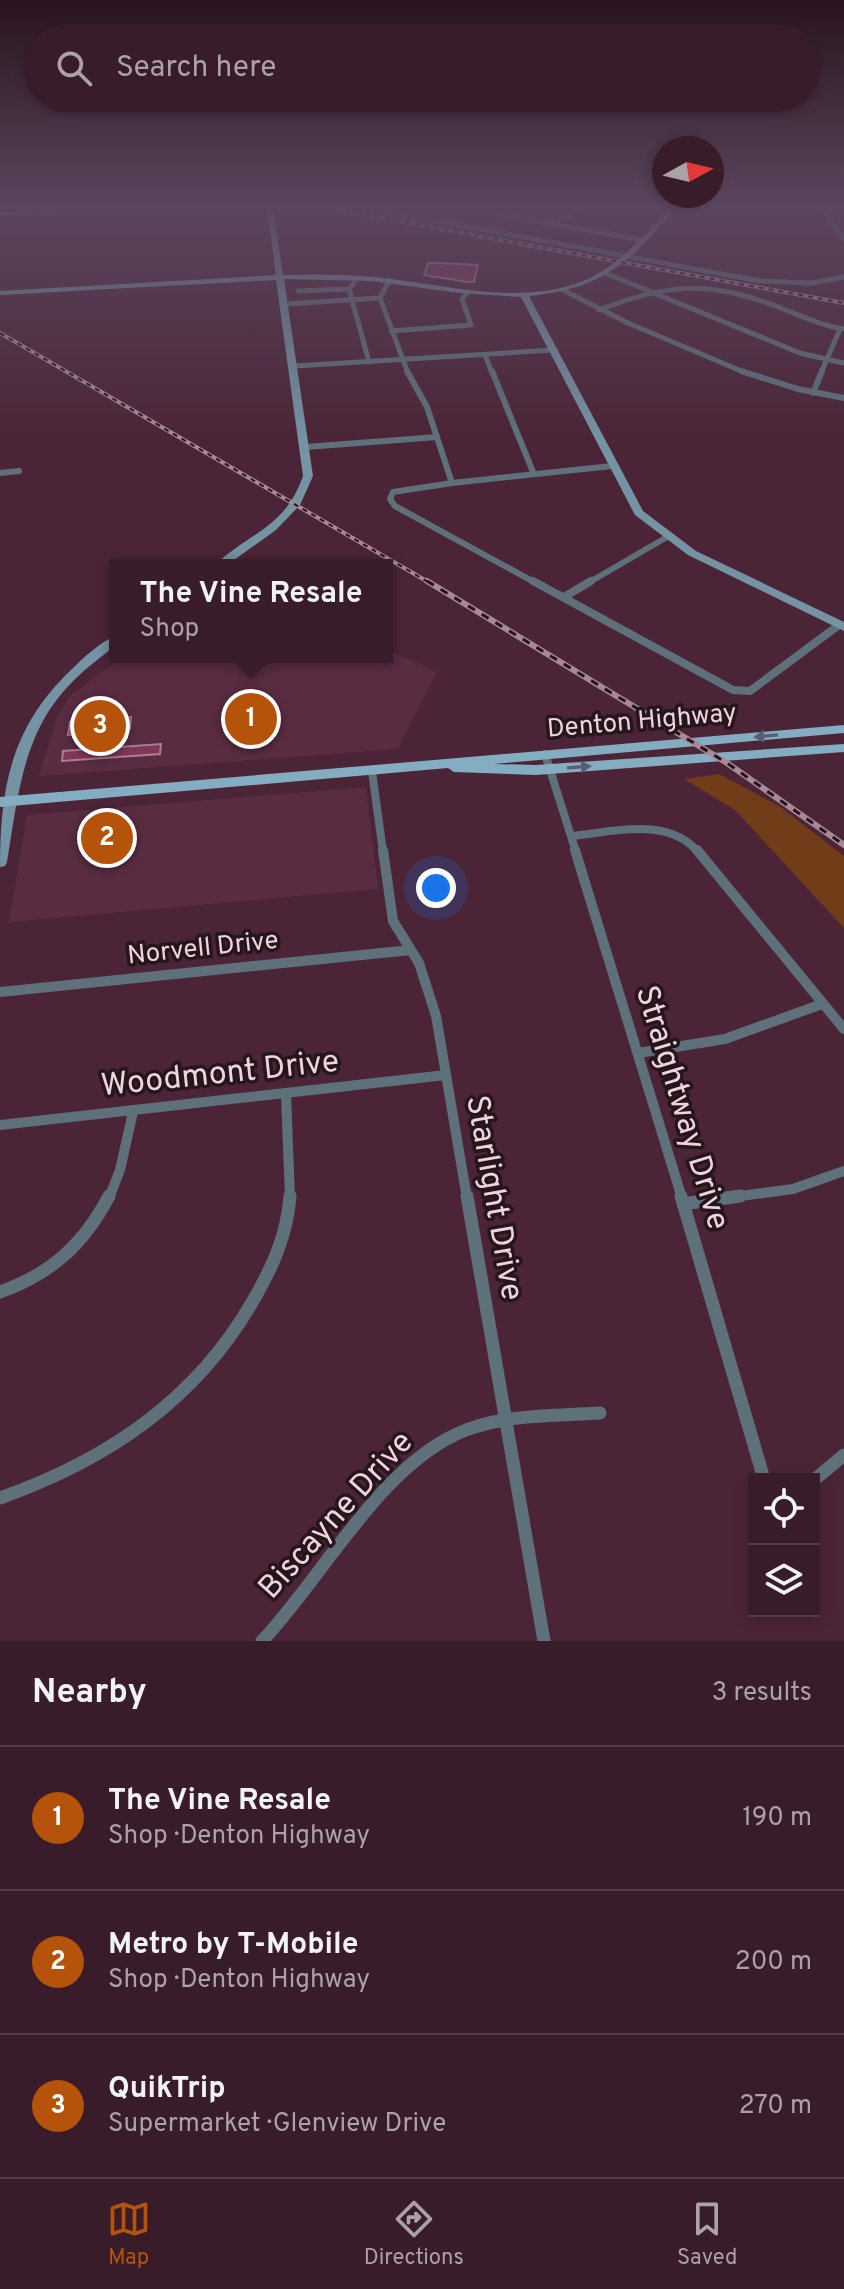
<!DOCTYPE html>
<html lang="en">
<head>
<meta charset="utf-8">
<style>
	:root { --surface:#381c29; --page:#432935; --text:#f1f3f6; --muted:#aba1a8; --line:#523a46; --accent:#b45309 }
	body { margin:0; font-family:Overpass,sans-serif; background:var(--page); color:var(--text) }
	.controls { position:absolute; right:24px; bottom:24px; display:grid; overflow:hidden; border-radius:0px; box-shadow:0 4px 12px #0003 }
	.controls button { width:72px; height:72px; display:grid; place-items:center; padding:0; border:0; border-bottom:2px solid var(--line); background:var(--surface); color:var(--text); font:40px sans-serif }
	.compass { position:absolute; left:652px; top:136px; width:72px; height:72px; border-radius:50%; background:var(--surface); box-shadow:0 4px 12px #0003; rotate:82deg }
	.you { position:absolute; left:436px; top:888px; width:28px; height:28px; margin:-20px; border:6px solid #fff; border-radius:50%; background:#1a73e8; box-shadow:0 0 0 12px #1a73e833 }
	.badge { display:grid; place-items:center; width:52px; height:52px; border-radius:50%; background:var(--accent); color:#fff; font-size:26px; font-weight:700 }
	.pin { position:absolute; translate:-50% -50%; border:4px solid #fff; box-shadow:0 2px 8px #0006 }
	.popup { position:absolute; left:109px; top:559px; width:284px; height:104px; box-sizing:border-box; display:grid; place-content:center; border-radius:0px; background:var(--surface); filter:drop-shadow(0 2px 6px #0005); font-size:26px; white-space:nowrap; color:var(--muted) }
	.popup b { font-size:30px; color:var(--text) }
	.popup::after { content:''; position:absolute; left:50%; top:100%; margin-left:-16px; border:16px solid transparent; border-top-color:var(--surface) }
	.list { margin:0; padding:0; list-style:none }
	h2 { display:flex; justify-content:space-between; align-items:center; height:104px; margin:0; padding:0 32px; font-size:34px }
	h2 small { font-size:26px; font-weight:400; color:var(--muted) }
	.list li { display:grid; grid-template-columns:52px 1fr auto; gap:24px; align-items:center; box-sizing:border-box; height:144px; padding:0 32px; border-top:2px solid var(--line) }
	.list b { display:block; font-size:30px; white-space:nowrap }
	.list p { margin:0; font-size:26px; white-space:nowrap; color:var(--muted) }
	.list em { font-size:26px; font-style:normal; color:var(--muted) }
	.icon { flex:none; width:44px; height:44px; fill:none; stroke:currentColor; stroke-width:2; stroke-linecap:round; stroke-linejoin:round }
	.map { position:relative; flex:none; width:844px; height:1641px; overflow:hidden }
	.search { position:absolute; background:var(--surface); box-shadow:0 4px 12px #0003; left:24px; right:24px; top:24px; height:88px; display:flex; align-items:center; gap:20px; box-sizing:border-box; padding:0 28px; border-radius:44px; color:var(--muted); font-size:30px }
	.sheet { height:536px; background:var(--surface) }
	nav { display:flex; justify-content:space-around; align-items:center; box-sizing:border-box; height:112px; border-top:2px solid var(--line); background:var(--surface); font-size:22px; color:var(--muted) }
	nav a { display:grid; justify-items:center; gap:4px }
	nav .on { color:var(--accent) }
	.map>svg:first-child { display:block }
	.built { fill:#592c42 }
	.green { fill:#713c18 }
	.building { fill:#81365b; stroke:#ab7e91; stroke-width:2 }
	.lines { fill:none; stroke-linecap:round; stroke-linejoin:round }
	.street-far4 { stroke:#5e717b; stroke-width:5 }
	.street-far3 { stroke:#5e717b; stroke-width:6 }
	.street-far2 { stroke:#5e717b; stroke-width:8 }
	.street-far1 { stroke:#5e717b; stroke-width:10 }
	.street { stroke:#5e717b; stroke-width:13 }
	.secondary { fill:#7493a3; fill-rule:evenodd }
	.primary { fill:#85adc2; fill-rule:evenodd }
	.rail-far1-casing { stroke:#a78996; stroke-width:4 }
	.rail-casing { stroke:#a78996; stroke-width:6 }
	.rail-far1 { stroke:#26151d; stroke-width:2; stroke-dasharray:5; stroke-linecap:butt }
	.rail { stroke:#26151d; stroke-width:3; stroke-dasharray:8; stroke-linecap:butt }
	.oneway { fill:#566170 }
	.labels { text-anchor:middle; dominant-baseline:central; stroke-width:7; stroke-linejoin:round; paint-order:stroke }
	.street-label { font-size:26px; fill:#edd4de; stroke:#26151d }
	.near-street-label { font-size:32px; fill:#edd4de; stroke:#26151d }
</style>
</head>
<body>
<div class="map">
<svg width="844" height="1641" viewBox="0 0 844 1641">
	<rect width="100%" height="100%" fill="#4b2537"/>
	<path class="built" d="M387 650 437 672 398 749 39 776 57 718 70 696 122 657H387Z
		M366 787 378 889 9 922 27 815Z"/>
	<path class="green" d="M719 774 779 806 844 856V928L735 810 684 779Z"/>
	<path class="building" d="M428 263H440L478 265 474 282H468L424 275Z
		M131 717 130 729 68 735 70 722Z
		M161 744 160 754 62 761 63 751Z"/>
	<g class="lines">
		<path class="street-far4" d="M366 208 760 281 812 283 844 277
			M464 208 642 240
			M821 208 844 239
			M557 225 578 208
			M605 273 800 353 844 363
			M389 281 380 298 408 373
			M354 283 349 289 369 362
			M563 290 628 323 746 373
			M298 291 349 289
			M286 304 380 298
			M599 310C665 284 706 280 773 305 797 314 819 325 844 329
			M391 331 471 325 462 299 466 294
			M485 355 492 373
			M295 366 553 350
			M821 373 840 329"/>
		<path class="street-far3" d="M407 371 427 407 452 483 393 492 390 499 395 506 536 583
			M492 371 533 472
			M741 371 798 389 844 398
			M813 393 822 371
			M306 447 437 437
			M0 473 19 471
			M452 483 612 466
			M588 583 667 537"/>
		<path class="street-far2" d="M533 581 733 690 750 691 839 625
			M564 597 591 581
			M545 754 576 852
			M372 771 383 852
			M571 836C613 832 668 816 698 852"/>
		<path class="street-far1" d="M383 850 393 921 419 963 436 1016 467 1198
			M575 850 682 1198
			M697 850 844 1029
			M0 992 411 950
			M638 1053 725 1039 822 1004
			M286 1095 290 1198
			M0 1125 446 1075
			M109 1198 120 1170 133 1112
			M725 1198 793 1189 844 1171"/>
		<path class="street" d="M467 1196 544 1641
			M681 1196 764 1479
			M683 1204 740 1196
			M0 1292C51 1274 84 1244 109 1196
			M814 1480 844 1455
			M0 1498C107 1460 197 1400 254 1299 273 1266 287 1235 290 1196
			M262 1641C323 1577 382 1462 466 1430 507 1414 557 1416 600 1413"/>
		<path class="secondary" d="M61 208H107L0 216V212Z
			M267 208H273L283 275C314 274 345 274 375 277 444 284 526 309 592 277 623 261 646 233 670 208H677C630 262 603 289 529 296L643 511 696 551 844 622V631L688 555 635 515 521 297 460 293 371 281 284 279 313 476 300 505 276 530 227 565H215C250 532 285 528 303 476L276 280 0 295V291L276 275Z
			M115 636V646C97 660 78 674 63 692 22 739 17 802 7 862L5 866 0 867C0 788 11 727 71 670 83 658 99 643 115 636Z"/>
		<path class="primary" d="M844 725V733L494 764 536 765 844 744V752L536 775 454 772 448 768 0 807V797Z"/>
		<defs>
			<path id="rail-far1" d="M326 208 844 303
				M0 333 430 583"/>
			<path id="rail" d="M427 581 727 763 844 845"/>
		</defs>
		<use href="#rail-far1" class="rail-far1-casing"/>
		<use href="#rail" class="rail-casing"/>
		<use href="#rail-far1" class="rail-far1"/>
		<use href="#rail" class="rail"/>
	</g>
	<defs><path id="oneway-solid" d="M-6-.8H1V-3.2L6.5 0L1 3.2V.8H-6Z" transform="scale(2)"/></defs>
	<g class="oneway">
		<use href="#oneway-solid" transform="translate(766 736) rotate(175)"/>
		<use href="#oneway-solid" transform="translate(579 767) rotate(-4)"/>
	</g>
	<linearGradient id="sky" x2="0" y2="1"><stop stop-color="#29141e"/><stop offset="0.47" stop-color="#5b465e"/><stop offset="1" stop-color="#5b465e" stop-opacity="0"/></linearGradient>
	<rect width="844" height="438" fill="url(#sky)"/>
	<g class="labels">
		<g class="street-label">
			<text transform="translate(642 722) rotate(-5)">Denton Highway</text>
			<text transform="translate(203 949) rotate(-6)">Norvell Drive</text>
		</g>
		<g class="near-street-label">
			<text transform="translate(220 1075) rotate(-6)">Woodmont Drive</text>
			<text transform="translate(681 1108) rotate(73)">Straightway Drive</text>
			<text transform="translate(493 1198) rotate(80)">Starlight Drive</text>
			<text transform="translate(337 1516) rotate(-48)">Biscayne Drive</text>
		</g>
	</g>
</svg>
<div class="controls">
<button><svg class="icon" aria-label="locate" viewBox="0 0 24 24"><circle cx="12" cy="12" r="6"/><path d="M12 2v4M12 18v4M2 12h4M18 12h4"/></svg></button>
<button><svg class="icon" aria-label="layers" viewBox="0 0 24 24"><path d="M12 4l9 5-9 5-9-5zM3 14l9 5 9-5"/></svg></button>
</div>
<svg class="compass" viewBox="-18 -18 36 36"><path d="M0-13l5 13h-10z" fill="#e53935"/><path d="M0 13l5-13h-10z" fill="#aba1a8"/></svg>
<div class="you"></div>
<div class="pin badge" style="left:251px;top:719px">1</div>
<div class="popup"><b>The Vine Resale</b>Shop</div>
<div class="pin badge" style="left:107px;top:838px">2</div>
<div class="pin badge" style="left:100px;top:726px">3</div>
<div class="search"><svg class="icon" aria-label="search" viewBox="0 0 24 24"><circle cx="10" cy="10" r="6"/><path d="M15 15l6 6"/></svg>Search here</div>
</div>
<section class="sheet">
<h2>Nearby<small>3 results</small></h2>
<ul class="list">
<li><span class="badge">1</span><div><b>The Vine Resale</b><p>Shop · Denton Highway</p></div><em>190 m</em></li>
<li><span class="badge">2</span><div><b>Metro by T-Mobile</b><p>Shop · Denton Highway</p></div><em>200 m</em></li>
<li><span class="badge">3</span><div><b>QuikTrip</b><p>Supermarket · Glenview Drive</p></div><em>270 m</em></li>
</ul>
</section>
<nav>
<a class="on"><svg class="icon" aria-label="map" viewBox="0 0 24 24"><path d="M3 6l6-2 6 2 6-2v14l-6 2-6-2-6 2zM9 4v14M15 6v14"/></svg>Map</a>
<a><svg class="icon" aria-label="directions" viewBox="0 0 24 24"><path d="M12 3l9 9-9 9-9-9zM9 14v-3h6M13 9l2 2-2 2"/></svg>Directions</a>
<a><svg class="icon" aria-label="saved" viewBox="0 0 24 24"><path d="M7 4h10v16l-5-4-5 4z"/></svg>Saved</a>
</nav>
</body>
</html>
